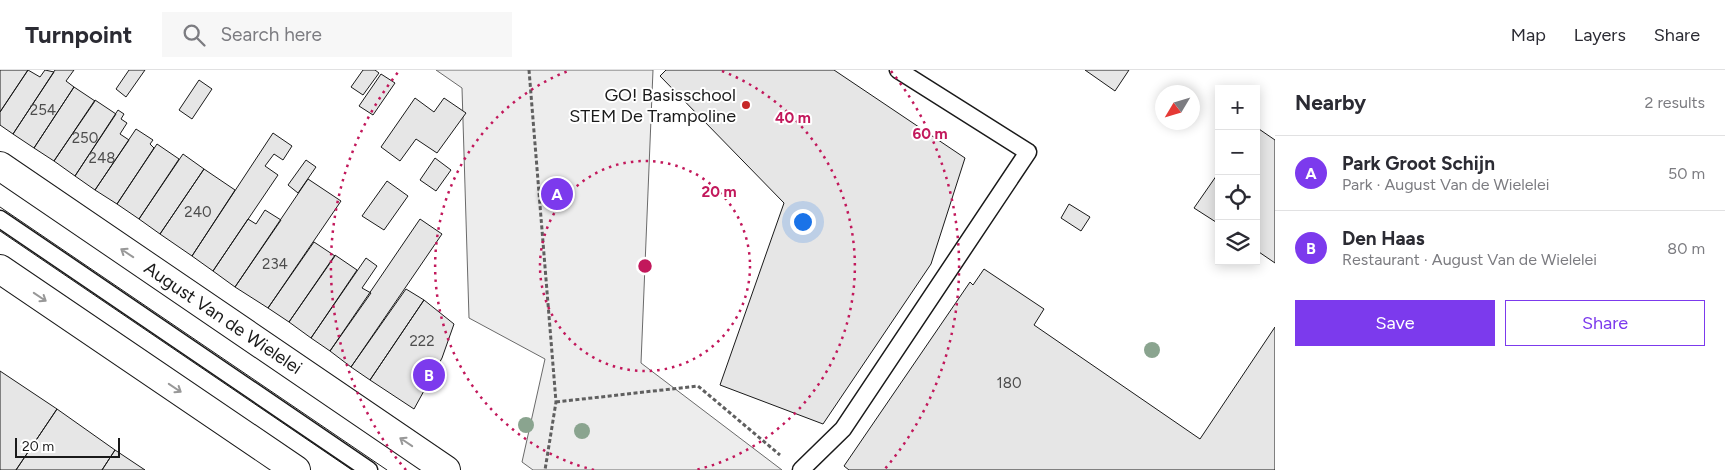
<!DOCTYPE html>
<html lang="en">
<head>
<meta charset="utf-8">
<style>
	:root { --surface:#fff; --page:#f7f7f7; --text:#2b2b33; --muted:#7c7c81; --line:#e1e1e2; --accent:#7c3aed }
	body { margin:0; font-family:Figtree,sans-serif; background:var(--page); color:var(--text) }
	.controls { position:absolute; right:15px; top:15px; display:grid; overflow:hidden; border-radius:0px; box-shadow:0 2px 12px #0003 }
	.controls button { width:45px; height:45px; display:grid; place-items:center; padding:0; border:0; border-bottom:1px solid var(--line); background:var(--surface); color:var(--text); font:25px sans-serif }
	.compass { position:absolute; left:1155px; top:15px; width:45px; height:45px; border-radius:50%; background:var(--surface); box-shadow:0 2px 12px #0003; rotate:232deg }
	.scale { position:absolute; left:15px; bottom:12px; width:105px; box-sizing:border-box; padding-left:5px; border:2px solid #1a1a1a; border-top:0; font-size:14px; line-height:18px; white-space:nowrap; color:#1a1a1a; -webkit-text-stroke:4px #fff; paint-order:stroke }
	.you { position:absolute; left:802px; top:151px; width:18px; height:18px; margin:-12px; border:4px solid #fff; border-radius:50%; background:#1a73e8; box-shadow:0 0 0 8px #1a73e833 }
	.badge { display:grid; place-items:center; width:32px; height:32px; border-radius:50%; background:var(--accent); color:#fff; font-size:16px; font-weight:700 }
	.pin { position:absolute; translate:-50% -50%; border:2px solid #fff; box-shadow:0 1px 5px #0006 }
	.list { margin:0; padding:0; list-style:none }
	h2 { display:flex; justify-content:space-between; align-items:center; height:65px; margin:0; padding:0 20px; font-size:21px }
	h2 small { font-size:16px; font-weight:400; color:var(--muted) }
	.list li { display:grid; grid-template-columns:32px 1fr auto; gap:15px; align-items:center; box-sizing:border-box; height:75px; padding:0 20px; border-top:1px solid var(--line) }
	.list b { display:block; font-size:19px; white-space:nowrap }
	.list p { margin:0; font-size:16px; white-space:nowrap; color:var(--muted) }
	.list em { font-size:16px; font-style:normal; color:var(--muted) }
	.actions { display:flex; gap:10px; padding:15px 20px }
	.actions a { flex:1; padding:11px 0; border:1px solid var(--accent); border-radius:0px; text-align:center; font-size:18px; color:var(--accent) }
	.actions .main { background:var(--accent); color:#fff }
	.icon { flex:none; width:28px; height:28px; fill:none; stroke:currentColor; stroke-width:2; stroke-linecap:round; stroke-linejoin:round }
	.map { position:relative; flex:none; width:1275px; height:400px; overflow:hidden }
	header { display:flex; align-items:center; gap:30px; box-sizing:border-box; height:70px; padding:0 25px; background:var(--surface); border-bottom:1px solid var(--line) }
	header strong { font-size:24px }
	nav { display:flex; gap:28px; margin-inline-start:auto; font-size:18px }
	.search { width:350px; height:45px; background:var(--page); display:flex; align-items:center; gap:12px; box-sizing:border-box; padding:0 18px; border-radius:0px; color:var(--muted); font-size:19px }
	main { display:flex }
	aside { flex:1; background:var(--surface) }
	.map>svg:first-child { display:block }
	.built { fill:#ededed; stroke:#6a6a6a }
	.building { fill:#e6e6e6; stroke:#1a1a1a }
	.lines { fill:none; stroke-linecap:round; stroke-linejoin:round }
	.service-casing { stroke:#1a1a1a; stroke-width:19 }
	.secondary-casing { stroke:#1a1a1a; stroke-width:30 }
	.path { stroke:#5f5f5f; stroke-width:3; stroke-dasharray:4 2.5; stroke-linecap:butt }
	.service { stroke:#fff; stroke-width:16 }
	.secondary { stroke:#fff; stroke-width:28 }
	.tram { stroke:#1a1a1a; stroke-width:1 }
	.tree { fill:#8aa48f }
	.oneway { stroke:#989898 }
	.ring { fill:none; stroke:#c2185b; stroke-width:2.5; stroke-dasharray:2.5 5 }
	.poi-dot { fill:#c62828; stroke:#fff; stroke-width:2 }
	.labels { text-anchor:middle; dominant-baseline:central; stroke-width:4; stroke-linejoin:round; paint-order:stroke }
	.number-label { font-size:15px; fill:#4d4d4d }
	.poi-label { font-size:18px; fill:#1a1a1a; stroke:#fff; text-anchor:end }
	.street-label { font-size:18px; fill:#1a1a1a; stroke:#fff }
	.centre { fill:#c2185b; stroke:#fff; stroke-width:2.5 }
	.ring-label { font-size:15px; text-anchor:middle; font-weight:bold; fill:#c2185b; stroke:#fff; stroke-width:4; stroke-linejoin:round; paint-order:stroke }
</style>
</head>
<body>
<header>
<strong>Turnpoint</strong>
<div class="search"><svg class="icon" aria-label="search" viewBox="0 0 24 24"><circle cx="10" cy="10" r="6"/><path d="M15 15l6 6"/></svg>Search here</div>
<nav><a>Map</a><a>Layers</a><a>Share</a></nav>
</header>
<main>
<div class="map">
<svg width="1275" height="400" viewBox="0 0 1275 400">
	<rect width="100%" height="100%" fill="#fff"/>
	<path class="built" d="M436 0H653L641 293 782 400H533L522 392 545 289 469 248 462 18Z"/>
	<path class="building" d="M0 0H28L0 42Z
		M28 0 40 7 45 0 54 2 13 64 0 55V42Z
		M55 0H74L66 11 74 17 34 78 13 64Z
		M129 0H145L126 27 116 19Z
		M363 0H375L379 3 363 25 351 17Z
		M666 0H834L965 88 931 194 823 354 720 315 784 133 660 6Z
		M1085 0H1129L1115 21Z
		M381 4 395 13 373 45 359 36Z
		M199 10 212 19 192 49 179 40Z
		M74 17 95 31 54 91 34 78Z
		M415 28 434 42 444 28 466 43 437 83 416 69 400 91 381 77Z
		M95 30 116 44 75 106 54 91Z
		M118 40 124 44 121 49 127 53 120 64 129 70 95 120 75 106Z
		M1256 57 1275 70V193L1256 180Z
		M136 59 153 70 150 74 154 78 117 134 95 120Z
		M273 63 292 76 283 90 274 84 265 96 278 105 213 201 192 186Z
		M157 74 179 89 139 149 117 134Z
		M183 84 204 99 160 164 139 149Z
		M435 88 451 100 436 121 420 110Z
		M306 90 316 97 298 123 288 115Z
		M204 99 235 120 192 186 160 164Z
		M1219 102V154L1194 138Z
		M308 109 341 131 268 238 235 217Z
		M387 111 408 126 384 160 362 146Z
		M1069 134 1090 147 1081 161 1061 148Z
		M265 140 281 150 235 217 213 201 248 149 256 154Z
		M420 149 442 164 351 297 330 281Z
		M314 172 335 186 289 252 268 238Z
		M335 185 357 200 311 268 289 252Z
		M366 188 377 196 362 218 371 223 330 281 311 268Z
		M984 199 1044 239 1034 255 1200 369 1275 257V400H849L844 396 970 212 973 215Z
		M406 219 424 230 370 310 351 297Z
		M424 230 454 254 442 288 414 339 370 310Z
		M0 301 57 339 16 400H0Z
		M57 339 115 380 102 400H16Z
		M115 380 145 400H102Z"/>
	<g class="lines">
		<defs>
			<path id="service" d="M0 149 369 400
				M801 400 843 359 1028 82 898 0"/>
			<path id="secondary" d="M0 96 446 400
				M0 199 296 400"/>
		</defs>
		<use href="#service" class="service-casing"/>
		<use href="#secondary" class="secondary-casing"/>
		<path class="path" d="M529 0 556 332 545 400
			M556 332 698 316 780 385"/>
		<use href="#service" class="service"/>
		<use href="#secondary" class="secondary"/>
		<path class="tram" d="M0 137 387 400
			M0 161 352 400"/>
	</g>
	<g class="tree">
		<circle cx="1152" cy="280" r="8"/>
		<circle cx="526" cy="355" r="8"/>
		<circle cx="582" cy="361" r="8"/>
	</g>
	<defs><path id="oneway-shaft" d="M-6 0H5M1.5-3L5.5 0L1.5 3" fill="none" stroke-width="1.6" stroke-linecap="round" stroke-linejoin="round" transform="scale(1.25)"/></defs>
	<g class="oneway">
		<use href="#oneway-shaft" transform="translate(127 183) rotate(-146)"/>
		<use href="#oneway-shaft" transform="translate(40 227) rotate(34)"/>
		<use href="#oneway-shaft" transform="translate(175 318) rotate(34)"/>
		<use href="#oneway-shaft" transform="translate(406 372) rotate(-146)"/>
	</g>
	<g class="ring">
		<circle cx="645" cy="196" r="105"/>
		<path d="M594 400A210 210 0 0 1 568 1M722 1A210 210 0 0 1 696 400"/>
		<path d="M406 400A314 314 0 0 1 399 1M891 1A314 314 0 0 1 884 400"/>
	</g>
	<circle class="poi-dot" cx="746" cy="35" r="5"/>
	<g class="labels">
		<g class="number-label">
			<text x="43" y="40">254</text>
			<text x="85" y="68">250</text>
			<text x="102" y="88">248</text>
			<text x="198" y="142">240</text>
			<text x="275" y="194">234</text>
			<text x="422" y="271">222</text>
			<text x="1009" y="313">180</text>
		</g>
		<g class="poi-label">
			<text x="736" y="25">GO! Basisschool<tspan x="736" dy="21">STEM De Trampoline</tspan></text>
		</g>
		<g class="street-label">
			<text transform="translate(223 248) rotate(34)">August Van de Wielelei</text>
		</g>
	</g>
	<circle cx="645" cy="196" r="8" class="centre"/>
	<g class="ring-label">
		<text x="793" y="53">40 m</text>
		<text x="930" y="69">60 m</text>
		<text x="719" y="127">20 m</text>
	</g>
</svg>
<div class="controls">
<button>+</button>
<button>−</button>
<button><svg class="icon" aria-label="locate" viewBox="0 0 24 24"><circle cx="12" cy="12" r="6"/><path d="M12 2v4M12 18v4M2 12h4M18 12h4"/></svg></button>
<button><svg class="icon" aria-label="layers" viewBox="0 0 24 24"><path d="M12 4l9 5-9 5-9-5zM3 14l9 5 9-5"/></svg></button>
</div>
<svg class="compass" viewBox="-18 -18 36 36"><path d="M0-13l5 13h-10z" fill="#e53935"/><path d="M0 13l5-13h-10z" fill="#7c7c81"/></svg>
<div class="scale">20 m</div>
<div class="you"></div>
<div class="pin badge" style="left:557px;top:124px">A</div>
<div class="pin badge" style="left:429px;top:305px">B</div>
</div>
<aside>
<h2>Nearby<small>2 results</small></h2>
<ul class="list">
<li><span class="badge">A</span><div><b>Park Groot Schijn</b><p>Park · August Van de Wielelei</p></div><em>50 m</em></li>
<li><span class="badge">B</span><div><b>Den Haas</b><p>Restaurant · August Van de Wielelei</p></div><em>80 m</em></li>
</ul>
<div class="actions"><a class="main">Save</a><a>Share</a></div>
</aside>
</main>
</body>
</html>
